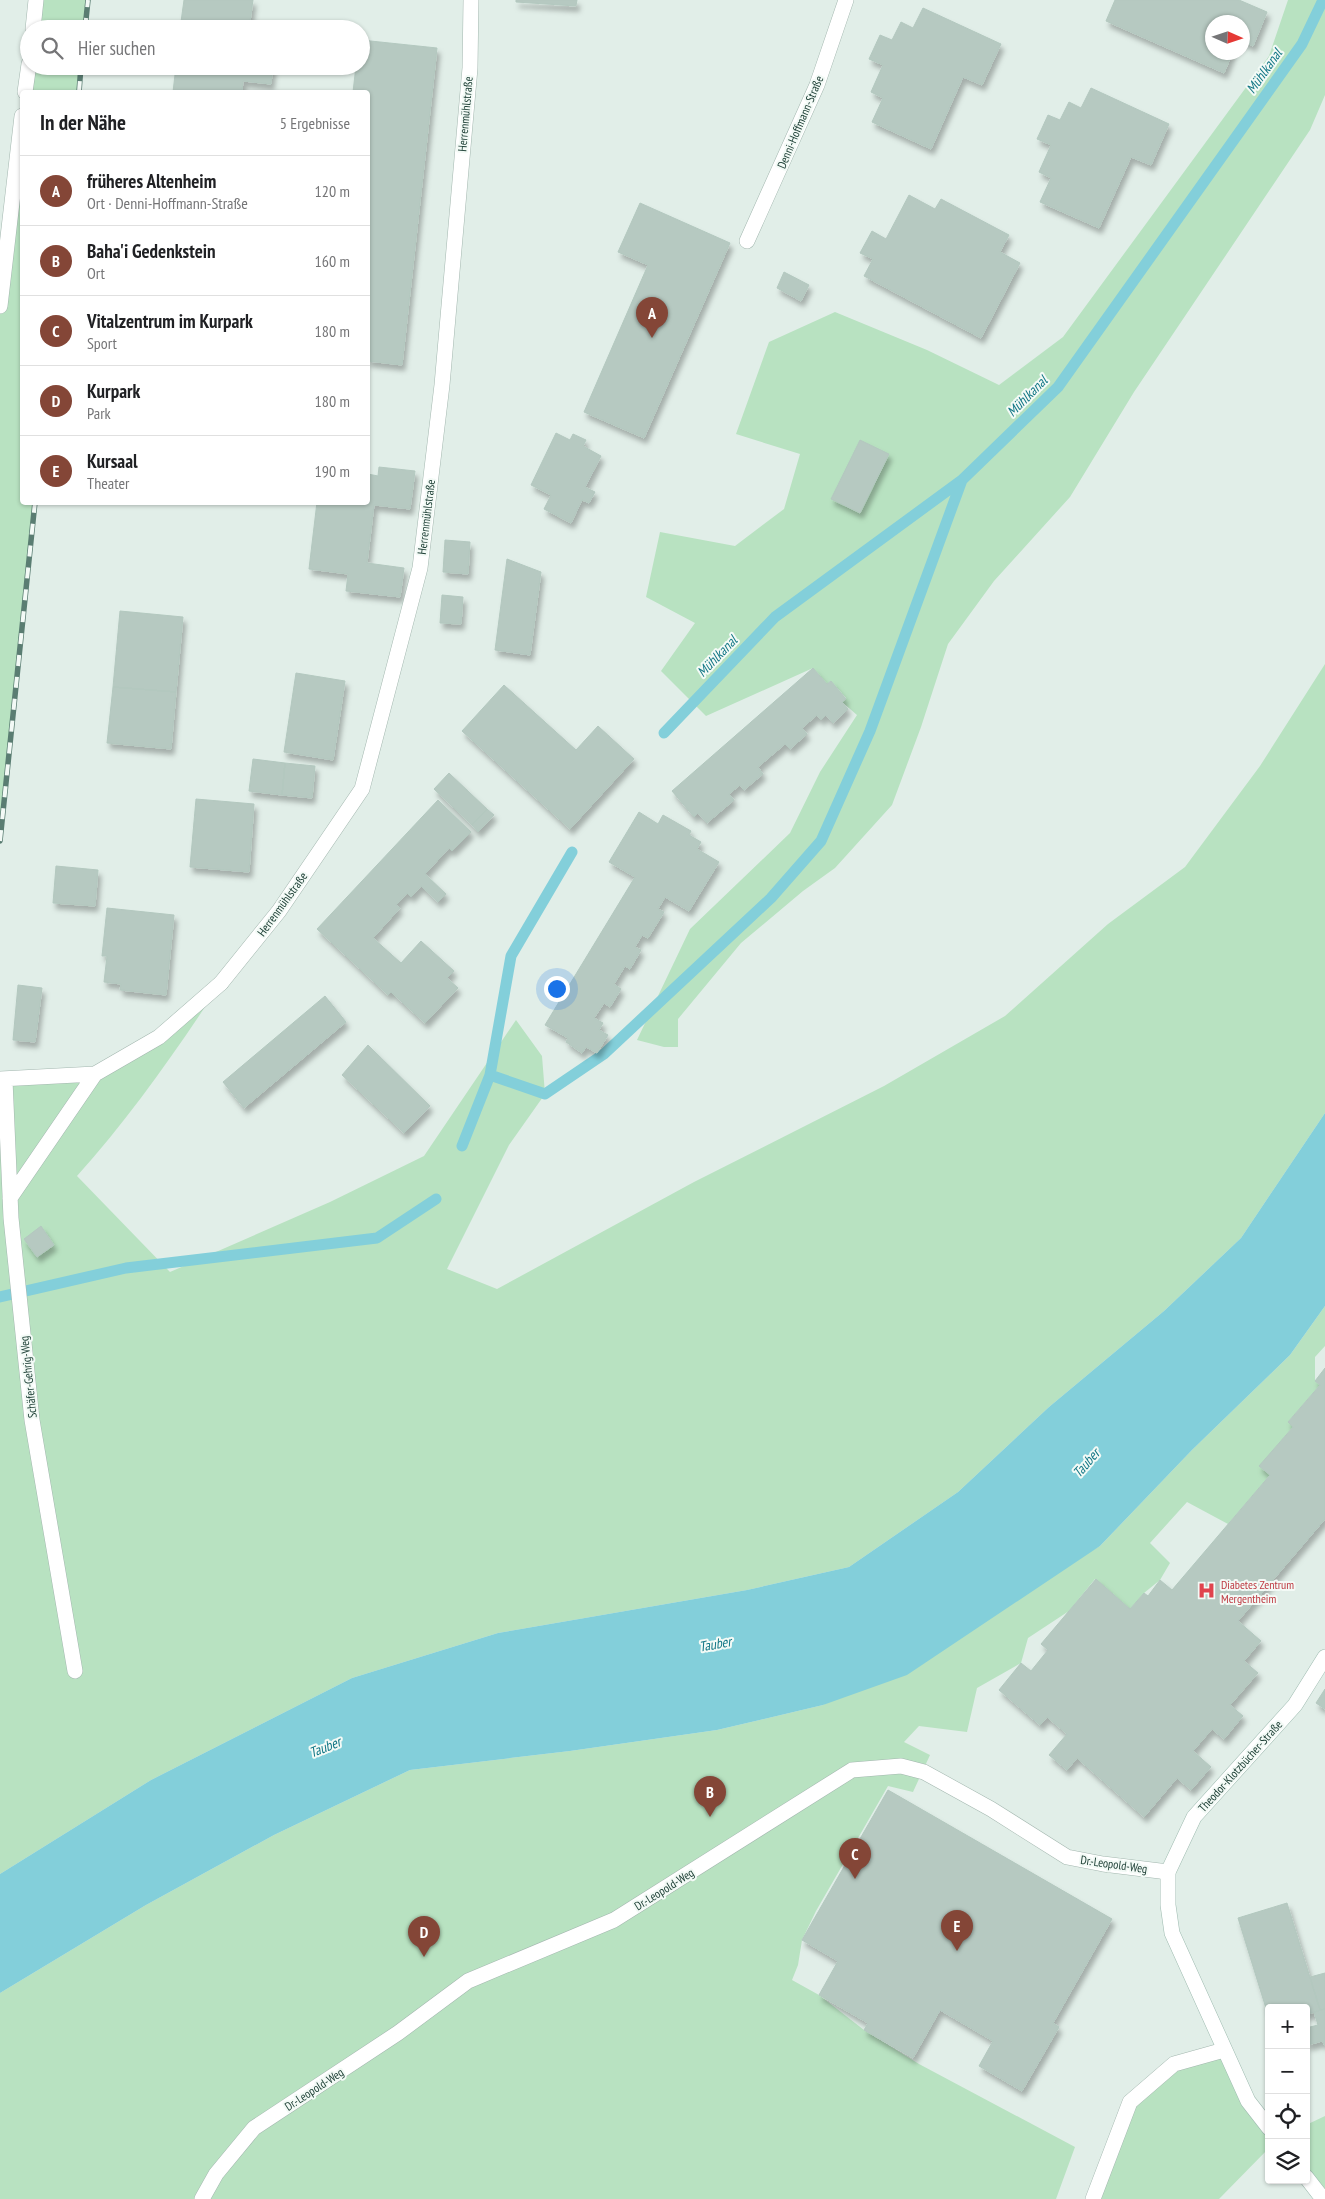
<!DOCTYPE html>
<html lang="de">
<head>
<meta charset="utf-8">
<style>
	:root { --surface:#fff; --page:#f6f6f6; --text:#202124; --muted:#757577; --line:#e0e0e0; --accent:#844637 }
	body { margin:0; font-family:"PT Sans Narrow",sans-serif; background:var(--page); color:var(--text) }
	.controls { position:absolute; right:15px; bottom:15px; display:grid; overflow:hidden; border-radius:5px; box-shadow:0 1px 4px #0004 }
	.controls button { width:45px; height:45px; display:grid; place-items:center; padding:0; border:0; border-bottom:1px solid var(--line); background:var(--surface); color:var(--text); font:25px sans-serif }
	.compass { position:absolute; left:1205px; top:15px; width:45px; height:45px; border-radius:50%; background:var(--surface); box-shadow:0 1px 4px #0004; rotate:93deg }
	.you { position:absolute; left:556px; top:988px; width:18px; height:18px; margin:-12px; border:4px solid #fff; border-radius:50%; background:#1a73e8; box-shadow:0 0 0 8px #1a73e833 }
	.badge { display:grid; place-items:center; width:32px; height:32px; border-radius:50%; background:var(--accent); color:#fff; font-size:16px; font-weight:700 }
	.pin { position:absolute; translate:-50% -41px; filter:drop-shadow(0 1px 2px #0008) }
	.pin::after { content:''; position:absolute; top:26px; width:18px; height:15px; background:inherit; clip-path:polygon(0 0,100% 0,50% 100%) }
	.list { margin:0; padding:0; list-style:none }
	h2 { display:flex; justify-content:space-between; align-items:center; height:65px; margin:0; padding:0 20px; font-size:21px }
	h2 small { font-size:16px; font-weight:400; color:var(--muted) }
	.list li { display:grid; grid-template-columns:32px 1fr auto; gap:15px; align-items:center; box-sizing:border-box; height:70px; padding:0 20px; border-top:1px solid var(--line) }
	.list b { display:block; font-size:19px; white-space:nowrap }
	.list p { margin:0; font-size:16px; white-space:nowrap; color:var(--muted) }
	.list em { font-size:16px; font-style:normal; color:var(--muted) }
	.icon { flex:none; width:28px; height:28px; fill:none; stroke:currentColor; stroke-width:2; stroke-linecap:round; stroke-linejoin:round }
	.map { position:relative; flex:none; width:1325px; height:2199px; overflow:hidden }
	.search { position:absolute; background:var(--surface); box-shadow:0 1px 4px #0004; left:20px; top:20px; width:350px; height:55px; display:flex; align-items:center; gap:12px; box-sizing:border-box; padding:0 18px; border-radius:28px; color:var(--muted); font-size:19px }
	.panel { position:absolute; background:var(--surface); box-shadow:0 1px 4px #0004; left:20px; top:90px; width:350px; height:415px; border-radius:5px }
	.map>svg:first-child { display:block }
	.green { fill:#b8e2c1 }
	.water { fill:#83cfda }
	.lines { fill:none; stroke-linecap:round; stroke-linejoin:round }
	.stream { stroke:#83cfda; stroke-width:11 }
	.building { fill:#b6c9c1; stroke:#b3c8bf; filter:url(#shadow) }
	.lane-casing { stroke:#a3b7af; stroke-width:16 }
	.street-casing { stroke:#a3b7af; stroke-width:16 }
	.secondary-casing { stroke:#9ebbb0; stroke-width:16 }
	.lane { stroke:#fff; stroke-width:15 }
	.street { stroke:#fff; stroke-width:15 }
	.secondary { stroke:#fff; stroke-width:15 }
	.rail-casing { stroke:#5a7d72; stroke-width:5.5 }
	.rail { stroke:#f3faf6; stroke-width:4; stroke-dasharray:11; stroke-linecap:butt }
	.labels { text-anchor:middle; dominant-baseline:central; stroke-width:4; stroke-linejoin:round; paint-order:stroke }
	.street-label { font-size:12px; fill:#1f4137; stroke:#f3faf6 }
	.health-label { font-size:12px; fill:#be3a42; stroke:#f3faf6; text-anchor:start }
	.water-label { font-size:14px; font-style:italic; fill:#117685; stroke:#f3faf6 }
</style>
</head>
<body>
<div class="map">
<svg width="1325" height="2199" viewBox="0 0 1325 2199">
	<defs>
		<filter id="shadow"><feDropShadow dx="3" dy="5.5" stdDeviation="2.5" flood-color="#0004"/></filter>
	</defs>
	<rect width="100%" height="100%" fill="#e1eee8"/>
	<path class="green" d="M36 0H88L85 29H33Z
		M1288 0H1325V95L1310 130 1134 392 1070 497 994 581 948 644 921 727 892 805 835 868 803 891 741 943 678 1019V1047H664L637 1040 690 929 790 833 820 772 857 715 842 702 846 698 831 681 827 684 813 668 706 716 661 671 695 623 646 597 660 532 735 546 784 509 800 454 736 434 769 342 835 312 927 350 999 385 1063 337 1269 56Z
		M29 66H81L79 92H25Z
		M22 116V502L35 503 0 841V306Z
		M1325 664V1113L1241 1238 1164 1311 1049 1407 958 1492 849 1567 747 1590 498 1633 352 1678 151 1780 0 1874V1079L95 1074 159 1037 221 983C176 1051 131 1116 77 1176L170 1272 330 1202 424 1156 516 1020 542 1056 545 1094 509 1145 447 1269 497 1289 694 1182 884 1086 1005 1016 1108 924 1185 867 1260 766Z
		M1325 1306V1346L1315 1357V1381L1320 1385 1288 1422 1293 1427 1260 1466 1270 1475 1228 1524 1187 1502 1150 1543 1170 1563 1160 1580 1144 1593 1130 1609 1095 1579 1069 1611 1028 1638 1021 1663 977 1688 967 1732 919 1726 904 1742 930 1755 913 1792 888 1786 816 1911 802 1940 798 1965 792 1980 819 1995 864 2030 919 2064 1075 2147 1056 2199H0V1993L146 1905 274 1835 410 1770 570 1751 717 1730 823 1705 1100 1546 1192 1450 1290 1355Z
		M1224 2050 1269 2128V2148L1219 2199H1093L1130 2102 1174 2064Z
		M1325 2116V2199L1306 2177V2125Z"/>
	<path class="water" d="M1325 1113V1306L1290 1355 1192 1450 1100 1546 907 1675 823 1705 717 1730 570 1751 410 1770 274 1835 146 1905 0 1993V1874L151 1780 352 1678 498 1633 747 1590 849 1567 958 1492 1049 1407 1164 1311 1241 1238Z"/>
	<g class="lines">
		<path class="stream" d="M664 733 775 617 962 480 1058 387 1302 44 1323 0
			M490 1075 545 1094 604 1054 771 898 821 841 870 731 962 480
			M462 1146 490 1075 511 956 572 852
			M0 1297 126 1268 377 1238 436 1199"/>
	</g>
	<path class="building" d="M184 0H253L249 29H180Z
		M516 0H577L576 6 516 2Z
		M1115 0H1239L1267 12 1253 46 1242 41V22H1212V52H1233L1224 73 1106 21Z
		M923 8 1001 44 982 85 963 77 931 149 872 122 883 98 871 92 883 65 869 59 880 35 892 40 901 22 913 28Z
		M361 40 437 48 402 365 368 361V92H353L356 66H361Z
		M176 66H273L271 84 243 81 242 92H173Z
		M1091 88 1169 124 1151 165 1131 157 1099 228 1040 202 1051 178 1039 172 1051 145 1037 139 1048 115 1060 120 1069 102 1081 108Z
		M909 195 935 209 941 199 1009 235 1000 252 1020 263 981 338 864 276 873 259 860 253 872 231 886 239Z
		M640 203 730 243 644 438 584 412 648 265 618 252Z
		M784 272 809 285 801 301 777 288Z
		M556 433 570 440 573 434 586 440 583 446 601 456 585 487 595 492 589 503 582 500 571 523 544 509 551 495 531 485Z
		M860 440 889 454 860 513 831 499Z
		M379 467 415 471 410 509 374 505 367 563 404 568 400 597 346 591 348 574 309 569 317 502H368V474L378 476Z
		M445 540 470 542 468 574 443 572Z
		M507 559 541 572 530 655 495 650Z
		M442 595 463 597 461 624 440 623Z
		M120 611 183 617 176 692 113 687Z
		M813 668 827 684 831 681 846 699 842 702 848 709 833 723 826 715 821 720 817 715 802 728 807 734 790 749 785 744 758 767 763 774 744 790 740 785 729 794 734 800 707 823 698 813 694 817 672 791Z
		M296 673 345 681 333 760 284 752Z
		M504 685 576 750 598 726 634 759 570 829 462 731Z
		M113 687 176 692 171 749 107 743Z
		M253 759 285 763 282 795 249 791Z
		M285 763 315 766 312 798 282 795Z
		M449 773 487 809 472 825 434 789Z
		M196 799 254 804 249 872 190 867Z
		M438 800 471 832 452 851 449 848 425 874 446 894 438 902 421 886 411 897 407 893 396 905 400 908 373 938 401 963 421 941 454 971 447 978 458 988 425 1023 391 992 388 995 317 929Z
		M487 809 494 815 478 832 472 825Z
		M639 812 658 824 663 815 691 831 689 835 701 842 697 849 719 862 689 911 665 897 658 909 664 912 648 938 642 935 635 947 641 950 630 969 625 966 614 984 621 989 610 1007 604 1003 594 1018 603 1023 599 1030 608 1035 597 1053 586 1047 582 1053 566 1042 568 1038 545 1025 635 877 609 862Z
		M56 866 98 870 95 906 53 903Z
		M107 908 174 915 166 995 120 990 121 984 104 982 107 956H102Z
		M18 985 42 988 35 1042 13 1040Z
		M325 996 346 1022 244 1108 223 1082Z
		M368 1045 430 1106 404 1133 342 1075Z
		M41 1226 54 1245 37 1257 24 1239Z
		M1325 1368V1519L1238 1621 1261 1641 1244 1661 1258 1673 1230 1705 1243 1716 1224 1739 1212 1729 1193 1751 1211 1767 1191 1790 1177 1778 1144 1817 1077 1758 1067 1770 1049 1755 1067 1734 1047 1717 1040 1725 999 1690 1021 1663 1031 1671 1048 1650 1041 1644 1096 1579 1130 1609 1144 1593 1148 1596 1160 1580 1172 1590 1270 1475 1259 1466 1293 1427 1288 1422 1320 1385 1315 1381Z
		M1325 1689V1709L1316 1703Z
		M888 1790 1112 1919 1053 2023 1059 2027 1022 2091 979 2066 993 2041 940 2010 913 2058 864 2030 868 2023 819 1995 838 1961 802 1940Z
		M1287 1903 1320 2010 1306 2015V2008H1269V2018L1238 1918Z
		M1325 1973V2009L1320 2010 1310 1977Z
		M1325 2009V2046L1322 2041 1308 2045 1306 2028 1318 2025 1314 2012Z"/>
	<g class="lines">
		<defs>
			<path id="lane" d="M0 1079 95 1074 159 1037 221 983
				M5 1080 11 1218 32 1420 75 1671
				M10 1198 95 1074
				M202 2199 216 2174 254 2128 398 2033 468 1981 614 1920 852 1770 901 1766 924 1772 991 1809 1067 1857 1103 1864 1168 1872"/>
			<path id="street" d="M33 29 36 0
				M25 92 29 64
				M747 241 817 85 846 0
				M0 306 22 116
				M221 983 279 911 362 789 420 568 442 385 470 68 471 0
				M1093 2199 1130 2102 1174 2064 1224 2050"/>
			<path id="secondary" d="M1269 2128 1248 2101 1172 1933 1168 1905V1872L1194 1817 1295 1705 1325 1657
				M1306 2177 1323 2199"/>
		</defs>
		<use href="#lane" class="lane-casing"/>
		<use href="#street" class="street-casing"/>
		<use href="#secondary" class="secondary-casing"/>
		<use href="#lane" class="lane"/>
		<use href="#street" class="street"/>
		<use href="#secondary" class="secondary"/>
		<defs>
			<path id="rail" d="M85 29 88 0
				M79 92 81 66
				M0 841 35 502"/>
		</defs>
		<use href="#rail" class="rail-casing"/>
		<use href="#rail" class="rail"/>
	</g>
	<defs>
		<symbol id="hospital-bare" viewBox="-9 -9 18 18"><path d="M-5-5h3v3.5h4V-5h3V5h-3V1.5h-4V5h-3Z" fill="#e0444e" stroke="#f3faf6" stroke-width="2.5" paint-order="stroke"/></symbol>
	</defs>
	<g fill-rule="evenodd">
		<use href="#hospital-bare" x="1194" y="1578" width="25" height="25"/>
	</g>
	<g class="labels">
		<g class="street-label">
			<text transform="translate(465 114) rotate(-85)">Herrenmühlstraße</text>
			<text transform="translate(800 122) rotate(-67)">Denni-Hoffmann-Straße</text>
			<text transform="translate(426 517) rotate(-83)">Herrenmühlstraße</text>
			<text transform="translate(282 904) rotate(-54)">Herrenmühlstraße</text>
			<text transform="translate(28 1377) rotate(-96)">Schäfer-Gehrig-Weg</text>
			<text transform="translate(1240 1766) rotate(-48)">Theodor-Klotzbücher-Straße</text>
			<text transform="translate(1114 1864) rotate(8)">Dr.-Leopold-Weg</text>
			<text transform="translate(664 1889) rotate(-32)">Dr.-Leopold-Weg</text>
			<text transform="translate(314 2089) rotate(-33)">Dr.-Leopold-Weg</text>
		</g>
		<g class="health-label">
			<text x="1221" y="1584">Diabetes Zentrum<tspan x="1221" dy="14">Mergentheim</tspan></text>
		</g>
		<g class="water-label">
			<text transform="translate(1264 71) rotate(-55)">Mühlkanal</text>
			<text transform="translate(1027 396) rotate(-45)">Mühlkanal</text>
			<text transform="translate(717 656) rotate(-46)">Mühlkanal</text>
			<text transform="translate(1086 1463) rotate(-49)">Tauber</text>
			<text transform="translate(715 1644) rotate(-10)">Tauber</text>
			<text transform="translate(325 1747) rotate(-22)">Tauber</text>
		</g>
	</g>
</svg>
<div class="controls">
<button>+</button>
<button>−</button>
<button><svg class="icon" aria-label="locate" viewBox="0 0 24 24"><circle cx="12" cy="12" r="6"/><path d="M12 2v4M12 18v4M2 12h4M18 12h4"/></svg></button>
<button><svg class="icon" aria-label="layers" viewBox="0 0 24 24"><path d="M12 4l9 5-9 5-9-5zM3 14l9 5 9-5"/></svg></button>
</div>
<svg class="compass" viewBox="-18 -18 36 36"><path d="M0-13l5 13h-10z" fill="#e53935"/><path d="M0 13l5-13h-10z" fill="#757577"/></svg>
<div class="you"></div>
<div class="pin badge" style="left:652px;top:338px">A</div>
<div class="pin badge" style="left:710px;top:1817px">B</div>
<div class="pin badge" style="left:855px;top:1879px">C</div>
<div class="pin badge" style="left:424px;top:1957px">D</div>
<div class="pin badge" style="left:957px;top:1951px">E</div>
<div class="search"><svg class="icon" aria-label="search" viewBox="0 0 24 24"><circle cx="10" cy="10" r="6"/><path d="M15 15l6 6"/></svg>Hier suchen</div>
<section class="panel">
<h2>In der Nähe<small>5 Ergebnisse</small></h2>
<ul class="list">
<li><span class="badge">A</span><div><b>früheres Altenheim</b><p>Ort · Denni-Hoffmann-Straße</p></div><em>120 m</em></li>
<li><span class="badge">B</span><div><b>Baha'i Gedenkstein</b><p>Ort</p></div><em>160 m</em></li>
<li><span class="badge">C</span><div><b>Vitalzentrum im Kurpark</b><p>Sport</p></div><em>180 m</em></li>
<li><span class="badge">D</span><div><b>Kurpark</b><p>Park</p></div><em>180 m</em></li>
<li><span class="badge">E</span><div><b>Kursaal</b><p>Theater</p></div><em>190 m</em></li>
</ul>
</section>
</div>
</body>
</html>
